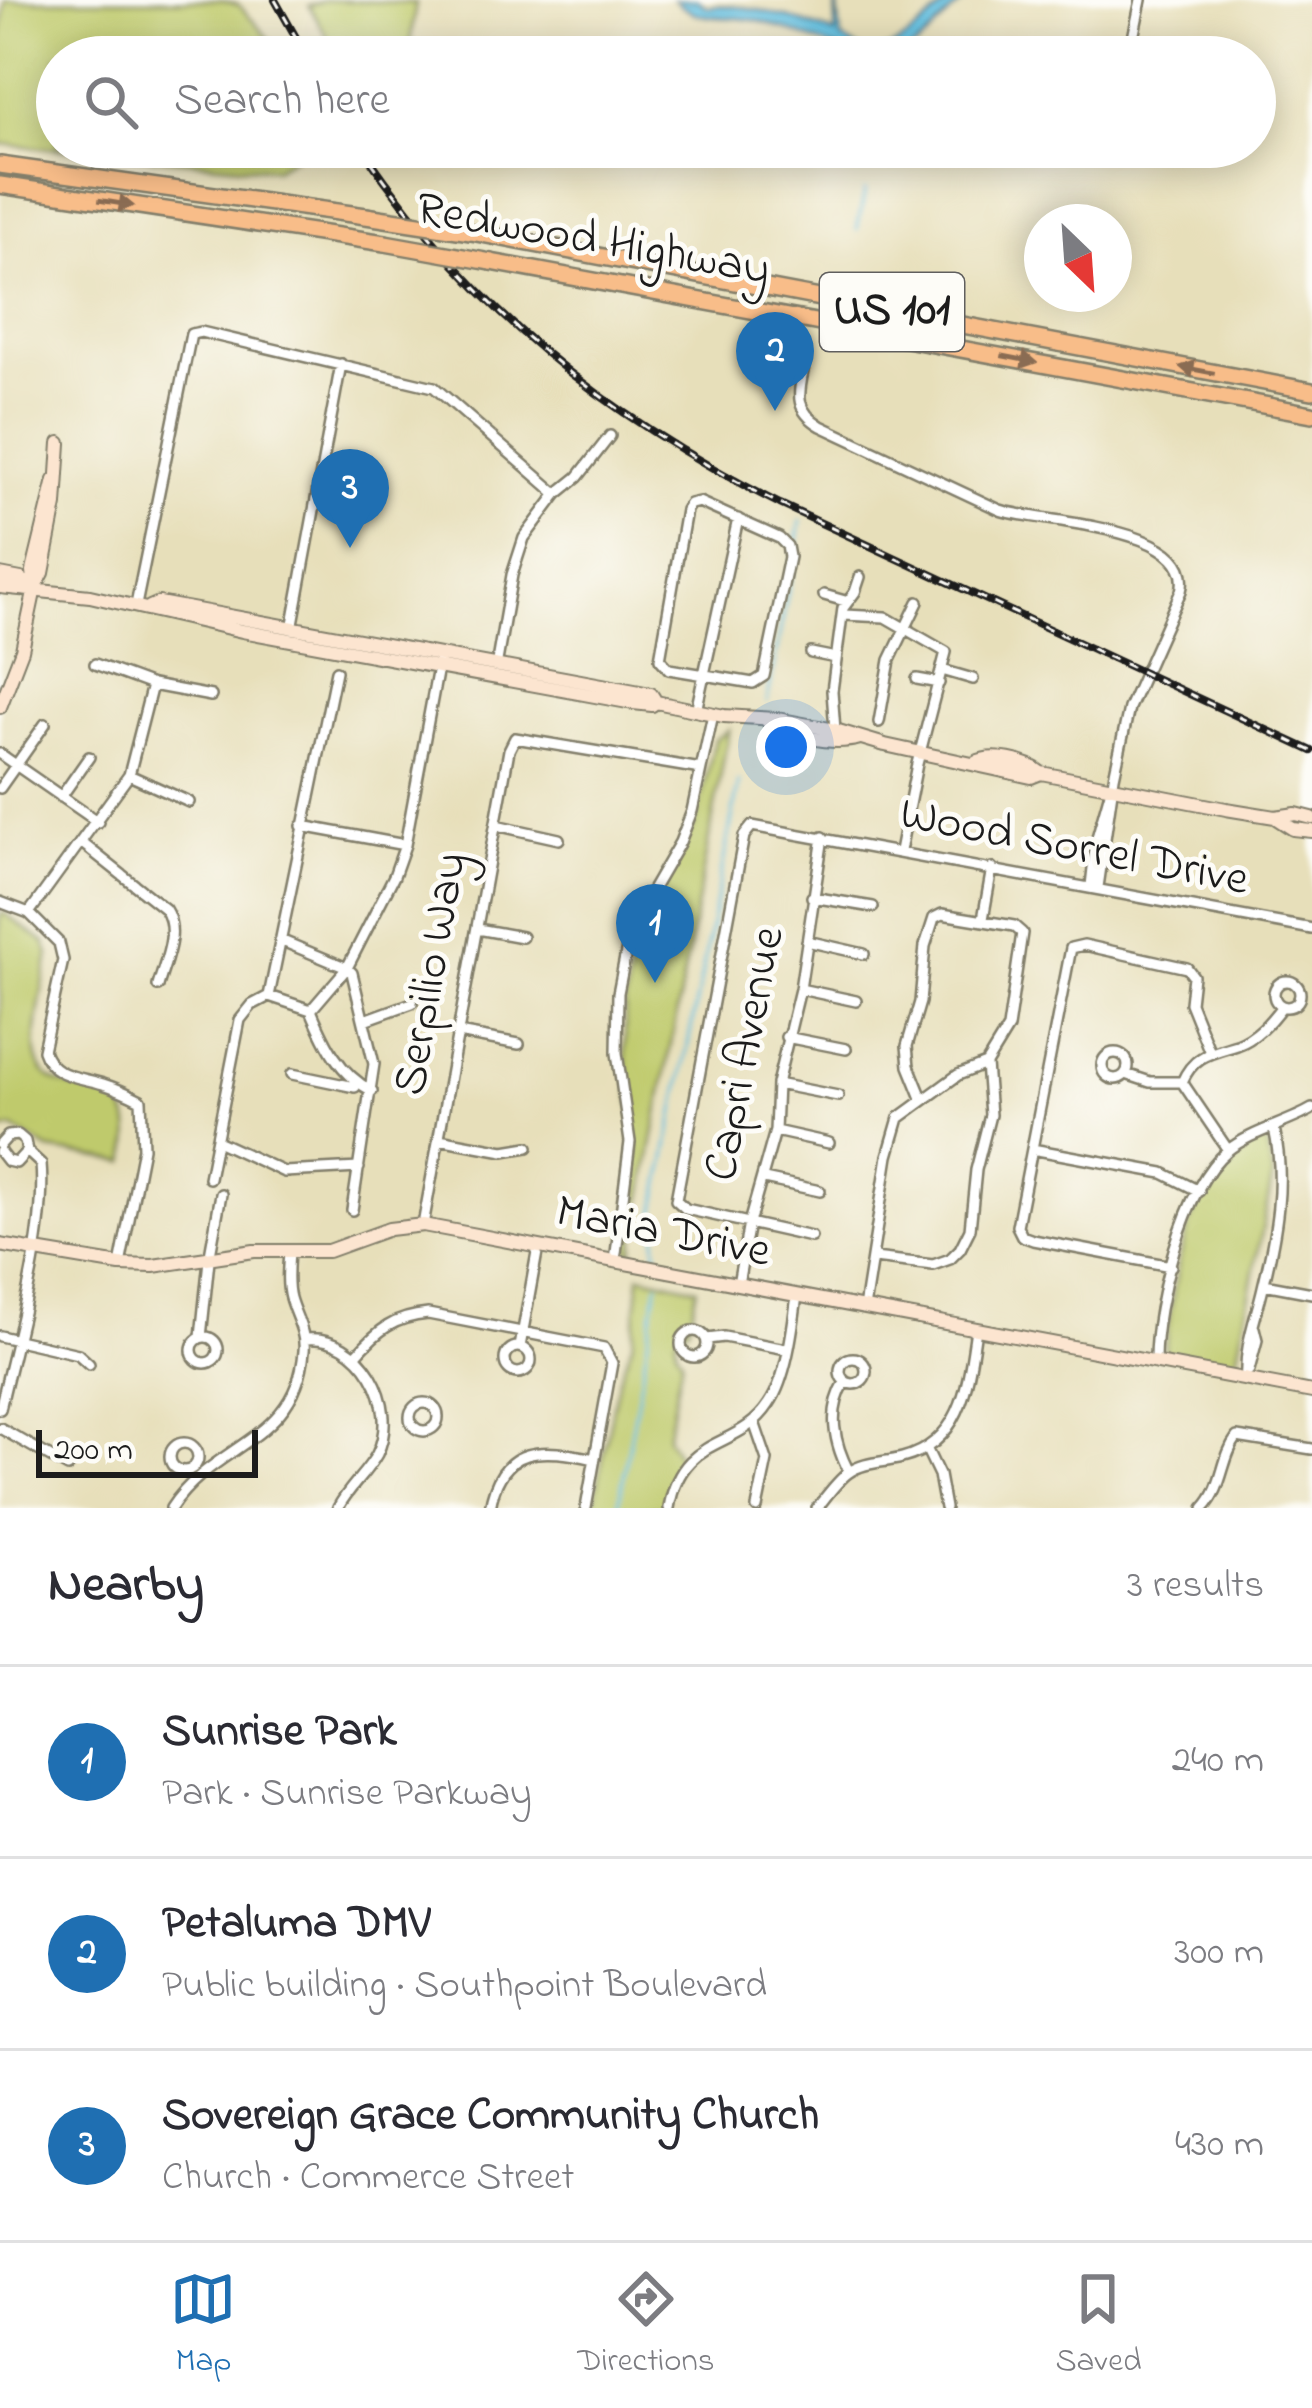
<!DOCTYPE html>
<html lang="en">
<head>
<meta charset="utf-8">
<style>
	:root { --surface:#fff; --page:#f2f2f3; --text:#2b2b33; --muted:#7c7c81; --line:#e1e1e2; --accent:#1f6fb2 }
	body { margin:0; font-family:"Indie Flower",sans-serif; background:var(--page); color:var(--text) }
	.compass { position:absolute; left:1024px; top:204px; width:108px; height:108px; border-radius:50%; background:var(--surface); box-shadow:0 6px 30px #0003; rotate:155deg }
	.scale { position:absolute; left:36px; bottom:30px; width:222px; box-sizing:border-box; padding-left:12px; border:6px solid #1c1c1c; border-top:0; font-size:33px; line-height:42px; white-space:nowrap; color:#1c1c1c; -webkit-text-stroke:9px #fdfcf7; paint-order:stroke }
	.you { position:absolute; left:786px; top:747px; width:42px; height:42px; margin:-30px; border:9px solid #fff; border-radius:50%; background:#1a73e8; box-shadow:0 0 0 18px #1a73e833 }
	.badge { display:grid; place-items:center; width:78px; height:78px; border-radius:50%; background:var(--accent); color:#fff; font-size:39px; font-weight:700 }
	.pin { position:absolute; translate:-50% -99px; filter:drop-shadow(0 3px 6px #0008) }
	.pin::after { content:''; position:absolute; top:63px; width:42px; height:36px; background:inherit; clip-path:polygon(0 0,100% 0,50% 100%) }
	.list { margin:0; padding:0; list-style:none }
	h2 { display:flex; justify-content:space-between; align-items:center; height:156px; margin:0; padding:0 48px; font-size:51px }
	h2 small { font-size:39px; font-weight:400; color:var(--muted) }
	.list li { display:grid; grid-template-columns:78px 1fr auto; gap:36px; align-items:center; box-sizing:border-box; height:192px; padding:0 48px; border-top:3px solid var(--line) }
	.list b { display:block; font-size:45px; white-space:nowrap }
	.list p { margin:0; font-size:39px; white-space:nowrap; color:var(--muted) }
	.list em { font-size:39px; font-style:normal; color:var(--muted) }
	.icon { flex:none; width:66px; height:66px; fill:none; stroke:currentColor; stroke-width:2; stroke-linecap:round; stroke-linejoin:round }
	.map { position:relative; flex:none; width:1312px; height:1508px; overflow:hidden }
	.search { position:absolute; background:var(--surface); box-shadow:0 6px 30px #0003; left:36px; right:36px; top:36px; height:132px; display:flex; align-items:center; gap:30px; box-sizing:border-box; padding:0 42px; border-radius:66px; color:var(--muted); font-size:45px }
	.sheet { height:732px; background:var(--surface) }
	nav { display:flex; justify-content:space-around; align-items:center; box-sizing:border-box; height:168px; border-top:3px solid var(--line); background:var(--surface); font-size:33px; color:var(--muted) }
	nav a { display:grid; justify-items:center; gap:6px }
	nav .on { color:var(--accent) }
	.map>svg:first-child { display:block }
	.green { fill:#bfca6c; stroke:#6e7344; stroke-width:3 }
	.water { fill:#61bedf; stroke:#3e6d7e; stroke-width:3 }
	.lines { fill:none; stroke-linecap:round; stroke-linejoin:round }
	.stream { stroke:#61bedf; stroke-width:3 }
	.street-casing { stroke:#827e6b; stroke-width:14 }
	.secondary-casing { stroke:#827e6b; stroke-width:16 }
	.highway-casing { stroke:#827e6b; stroke-width:20 }
	.street { stroke:#fff; stroke-width:9 }
	.secondary { stroke:#fce5d0; stroke-width:12 }
	.highway { stroke:#f8bd89; stroke-width:15 }
	.rail-casing { stroke:#1c1c1c; stroke-width:8 }
	.rail { stroke:#fdfcf7; stroke-width:3; stroke-dasharray:9; stroke-linecap:butt }
	.highway-bridge-casing { stroke:#827e6b; stroke-width:20; stroke-linecap:butt }
	.highway-bridge { stroke:#f8bd89; stroke-width:15 }
	.oneway { fill:#8a6c52 }
	.labels { text-anchor:middle; dominant-baseline:central; stroke-width:10; stroke-linejoin:round; paint-order:stroke }
	.shield { fill:#fdfcf7; stroke:#605f5e; stroke-width:3 }
	.shield-label { font-size:45px; font-weight:bold; fill:#1c1c1c }
	.street-label { font-size:48px; fill:#1c1c1c; stroke:#fdfcf7 }
</style>
</head>
<body>
<div class="map">
<svg width="1312" height="1508" viewBox="0 0 1312 1508">
	<rect width="100%" height="100%" fill="#fdfcf7"/>
	<filter id="ink" filterUnits="userSpaceOnUse"><feTurbulence type="fractalNoise" baseFrequency=".00833" numOctaves="2"/><feDisplacementMap in="SourceGraphic" scale="24" xChannelSelector="R" yChannelSelector="G"/><feConvolveMatrix kernelMatrix="1 2 1 2 8 2 1 2 1" color-interpolation-filters="sRGB"/></filter>
	<filter id="wash" filterUnits="userSpaceOnUse"><feTurbulence type="fractalNoise" baseFrequency=".004" numOctaves="4" result="noise"/><feDisplacementMap in="SourceGraphic" scale="48" xChannelSelector="R" yChannelSelector="G"/><feGaussianBlur stdDeviation="2.7" result="paint"/><feColorMatrix in="noise" values="0 0 0 0 0 0 0 0 0 0 0 0 0 0 0 0 0 1.4 0 .05"/><feComposite in="paint" operator="in"/></filter>
	<g filter="url(#wash)">
		<rect width="100%" height="100%" fill="#e7dfba"/>
		<path class="green" d="M5 0H220L239 5 285 57H57V147H309L275 169 0 144V52Z
			M324 0 416 3 408 57H339L309 6Z
			M729 730 632 1255 624 1245 638 1154 625 1051V1002L631 964 652 902 695 824 715 740Z
			M4 913 45 943 49 954C45 980 31 1034 37 1058 50 1114 150 1058 126 1162L49 1150 13 1128 0 1131V914Z
			M1258 1139 1266 1140 1273 1175 1236 1365 1164 1353C1177 1275 1180 1182 1258 1139Z
			M640 1275 697 1288 688 1327 676 1338V1348L682 1359 667 1437 681 1462 670 1478 665 1508H593L618 1381 633 1341Z"/>
		<path class="water" d="M674 0H697L708 7C739 0 804 21 835 34L837 0 841 38C849 43 858 50 867 52 896 56 932 17 952 0H969C941 13 928 49 896 57 856 67 796 28 753 20 723 15 698 23 674 0Z"/>
		<g class="lines">
			<path class="stream" d="M857 230 865 190
				M767 702 801 521
				M657 1254 655 1214 739 782
				M618 1508 658 1283"/>
		</g>
	</g>
	<g filter="url(#ink)">
		<g class="lines">
			<defs>
				<path id="street" d="M1129 57 1141 0
					M806 356C801 388 789 407 821 426L1000 510C1039 523 1199 525 1181 591L1129 708 1114 777 1098 887
					M699 502 779 538 787 546 789 557 764 676 753 683 669 669 660 659 686 510 690 504Z
					M824 595 845 601
					M136 605 191 334 201 332 434 387 557 494
					M844 615 885 617 946 652 917 764 900 851
					M292 629 341 364
					M811 653 836 658
					M95 664 152 685 211 696
					M496 667 512 575 524 538 557 494 578 477 610 436
					M942 670 973 679
					M917 679 939 683
					M696 711 738 519
					M879 722 890 660 918 602
					M835 730 832 691 843 608 855 592 860 577
					M0 754 98 822
					M129 775 189 802
					M0 788 45 724
					M61 797 89 757
					M496 825 559 839
					M302 826 405 845
					M82 843 165 909C180 932 165 961 158 986
					M1091 886 1096 841 1110 792
					M812 897 873 907
					M0 902 29 913 59 943 63 960 43 1050C52 1078 78 1076 103 1084 116 1088 129 1094 141 1100L143 1148 120 1265
					M29 913 129 775 152 685
					M983 919 992 868
					M478 929 522 937
					M280 940 347 968 311 1010
					M807 941 864 954
					M1274 994a13 13 0 1 1 26 0a13 13 0 1 1-26 0Z
					M800 989 856 1001
					M269 996 311 1010C325 1043 339 1074 372 1091
					M365 1020 412 1003
					M458 1033 519 1044
					M786 1037 846 1049
					M1102 1066a13 13 0 1 1 26 0a13 13 0 1 1-26 0Z
					M292 1074 355 1087
					M1126 1074 1150 1082H1182
					M1182 1082C1194 1054 1212 1053 1237 1045 1256 1038 1270 1022 1282 1006
					M1182 1082 1228 1150
					M777 1084 838 1096
					M775 1131 829 1143
					M439 1139 504 1151 528 1147
					M217 1141 284 1172 359 1168
					M0 1145 8 1136 18 1135 25 1141 27 1151 16 1163 7 1161 0 1152
					M1032 1149 1163 1173 1199 1191
					M209 1178 240 1020 252 1005 269 996 336 671
					M764 1179 820 1191
					M352 1210 374 1064 352 973 347 968 394 876 405 845 439 662
					M423 1225 509 750 515 738 701 769
					M811 1237 686 1209 676 1200 744 836 752 826 1312 929
					M874 1258 933 1265 950 1259 960 1249 970 1229 976 1170 990 1115 986 1064
					M615 1261 630 1142 617 1053 618 993 627 947 644 904 680 842 692 811 713 714
					M1171 1266 1033 1240 1022 1236 1017 1226 1071 948 1084 945 1187 968 1193 976 1190 1003 1209 1050
					M738 1284 749 1223 775 1131 777 1084 800 989 823 837
					M1264 1284 1312 1293
					M864 1308 888 1156 899 1118 958 1075 986 1064 1008 1028 1022 933 1014 926 942 914 934 918 925 946 920 1002 907 1046 909 1066 922 1098
					M681 1344a13 13 0 1 1 26 0a13 13 0 1 1-26 0Z
					M0 1336 78 1354 89 1364
					M192 1350a13 13 0 1 1 26 0a13 13 0 1 1-26 0Z
					M201 1337 209 1260 221 1194
					M305 1339C361 1333 401 1405 377 1454 366 1474 348 1488 338 1508
					M707 1339 724 1337 786 1349
					M520 1347 538 1247
					M505 1360a13 13 0 1 1 26 0a13 13 0 1 1-26 0Z
					M356 1355C378 1330 394 1317 428 1314L604 1348 612 1363 586 1508
					M840 1371a13 13 0 1 1 26 0a13 13 0 1 1-26 0Z
					M1155 1360C1155 1305 1183 1187 1227 1151 1250 1132 1286 1124 1312 1109
					M1249 1370 1257 1340 1254 1328
					M1246 1379C1244 1346 1256 1318 1263 1287 1276 1234 1286 1181 1274 1128
					M845 1382C827 1412 834 1443 849 1472
					M410 1417a14 14 0 1 1 28 0a14 14 0 1 1-28 0Z
					M0 1409C16 1339 47 1234 41 1164L27 1151
					M754 1422 767 1460 757 1508
					M0 1428 68 1467
					M170 1457a14 14 0 1 1 28 0a14 14 0 1 1-28 0Z
					M927 1450 939 1475 945 1508
					M171 1508C214 1442 297 1442 304 1351 306 1332 295 1316 290 1298 286 1283 288 1267 289 1252
					M490 1508C501 1443 543 1448 595 1459
					M669 1508C682 1432 738 1452 769 1404 787 1378 793 1326 797 1295
					M817 1508C826 1497 836 1482 848 1473 864 1461 885 1463 902 1458 963 1442 968 1383 976 1329
					M1204 1508C1224 1487 1221 1458 1237 1437L1312 1449"/>
				<path id="secondary" d="M0 575 21 579 34 587
					M0 587 90 596 242 631 633 703 652 705 656 702 724 716 777 719 835 730 885 745 1031 777 1041 773 1226 809 1275 817 1296 814 1312 818
					M35 588 33 571 55 480
					M150 607 159 603 651 694 656 702
					M0 707 22 650 35 588 43 573 56 505 60 443
					M767 721C789 736 832 746 860 738
					M975 763C991 753 1027 761 1041 773
					M1276 818 1293 829 1312 831
					M0 1245 120 1265 153 1266 254 1251H328L389 1229 423 1225 1312 1392"/>
				<path id="highway" d="M0 165 366 216
					M0 185 385 243
					M471 232 1312 391
					M491 262 1312 414"/>
			</defs>
			<use href="#street" class="street-casing"/>
			<use href="#secondary" class="secondary-casing"/>
			<use href="#highway" class="highway-casing"/>
			<use href="#street" class="street"/>
			<use href="#secondary" class="secondary"/>
			<use href="#highway" class="highway"/>
			<defs>
				<path id="rail" d="M275 0 307 57
					M361 147C474 311 603 415 780 504L1312 751"/>
			</defs>
			<use href="#rail" class="rail-casing"/>
			<use href="#rail" class="rail"/>
			<defs>
				<path id="highway-bridge" d="M366 216 471 232
					M385 243 491 262"/>
			</defs>
			<use href="#highway-bridge" class="highway-bridge-casing"/>
			<use href="#highway-bridge" class="highway-bridge"/>
		</g>
		<defs><path id="oneway-solid" d="M-6-.8H1V-3.2L6.5 0L1 3.2V.8H-6Z" transform="scale(3)"/></defs>
		<g class="oneway">
			<use href="#oneway-solid" transform="translate(116 203) rotate(9)"/>
			<use href="#oneway-solid" transform="translate(1019 359) rotate(11)"/>
			<use href="#oneway-solid" transform="translate(1197 370) rotate(-169)"/>
		</g>
	</g>
	<g class="labels">
		<rect class="shield" x="820" y="273" width="144" height="78" rx="9"/>
		<g class="shield-label">
			<text x="892" y="312">US 101</text>
		</g>
		<g class="street-label">
			<text transform="translate(593 241) rotate(10)">Redwood Highway</text>
			<text transform="translate(1074 848) rotate(11)">Wood Sorrel Drive</text>
			<text transform="translate(432 974) rotate(-80)">Serpilio Way</text>
			<text transform="translate(746 1054) rotate(-79)">Capri Avenue</text>
			<text transform="translate(663 1233) rotate(11)">Maria Drive</text>
		</g>
	</g>
</svg>
<svg class="compass" viewBox="-18 -18 36 36"><path d="M0-13l5 13h-10z" fill="#e53935"/><path d="M0 13l5-13h-10z" fill="#7c7c81"/></svg>
<div class="scale">200 m</div>
<div class="you"></div>
<div class="pin badge" style="left:655px;top:983px">1</div>
<div class="pin badge" style="left:775px;top:411px">2</div>
<div class="pin badge" style="left:350px;top:548px">3</div>
<div class="search"><svg class="icon" aria-label="search" viewBox="0 0 24 24"><circle cx="10" cy="10" r="6"/><path d="M15 15l6 6"/></svg>Search here</div>
</div>
<section class="sheet">
<h2>Nearby<small>3 results</small></h2>
<ul class="list">
<li><span class="badge">1</span><div><b>Sunrise Park</b><p>Park · Sunrise Parkway</p></div><em>240 m</em></li>
<li><span class="badge">2</span><div><b>Petaluma DMV</b><p>Public building · Southpoint Boulevard</p></div><em>300 m</em></li>
<li><span class="badge">3</span><div><b>Sovereign Grace Community Church</b><p>Church · Commerce Street</p></div><em>430 m</em></li>
</ul>
</section>
<nav>
<a class="on"><svg class="icon" aria-label="map" viewBox="0 0 24 24"><path d="M3 6l6-2 6 2 6-2v14l-6 2-6-2-6 2zM9 4v14M15 6v14"/></svg>Map</a>
<a><svg class="icon" aria-label="directions" viewBox="0 0 24 24"><path d="M12 3l9 9-9 9-9-9zM9 14v-3h6M13 9l2 2-2 2"/></svg>Directions</a>
<a><svg class="icon" aria-label="saved" viewBox="0 0 24 24"><path d="M7 4h10v16l-5-4-5 4z"/></svg>Saved</a>
</nav>
</body>
</html>
